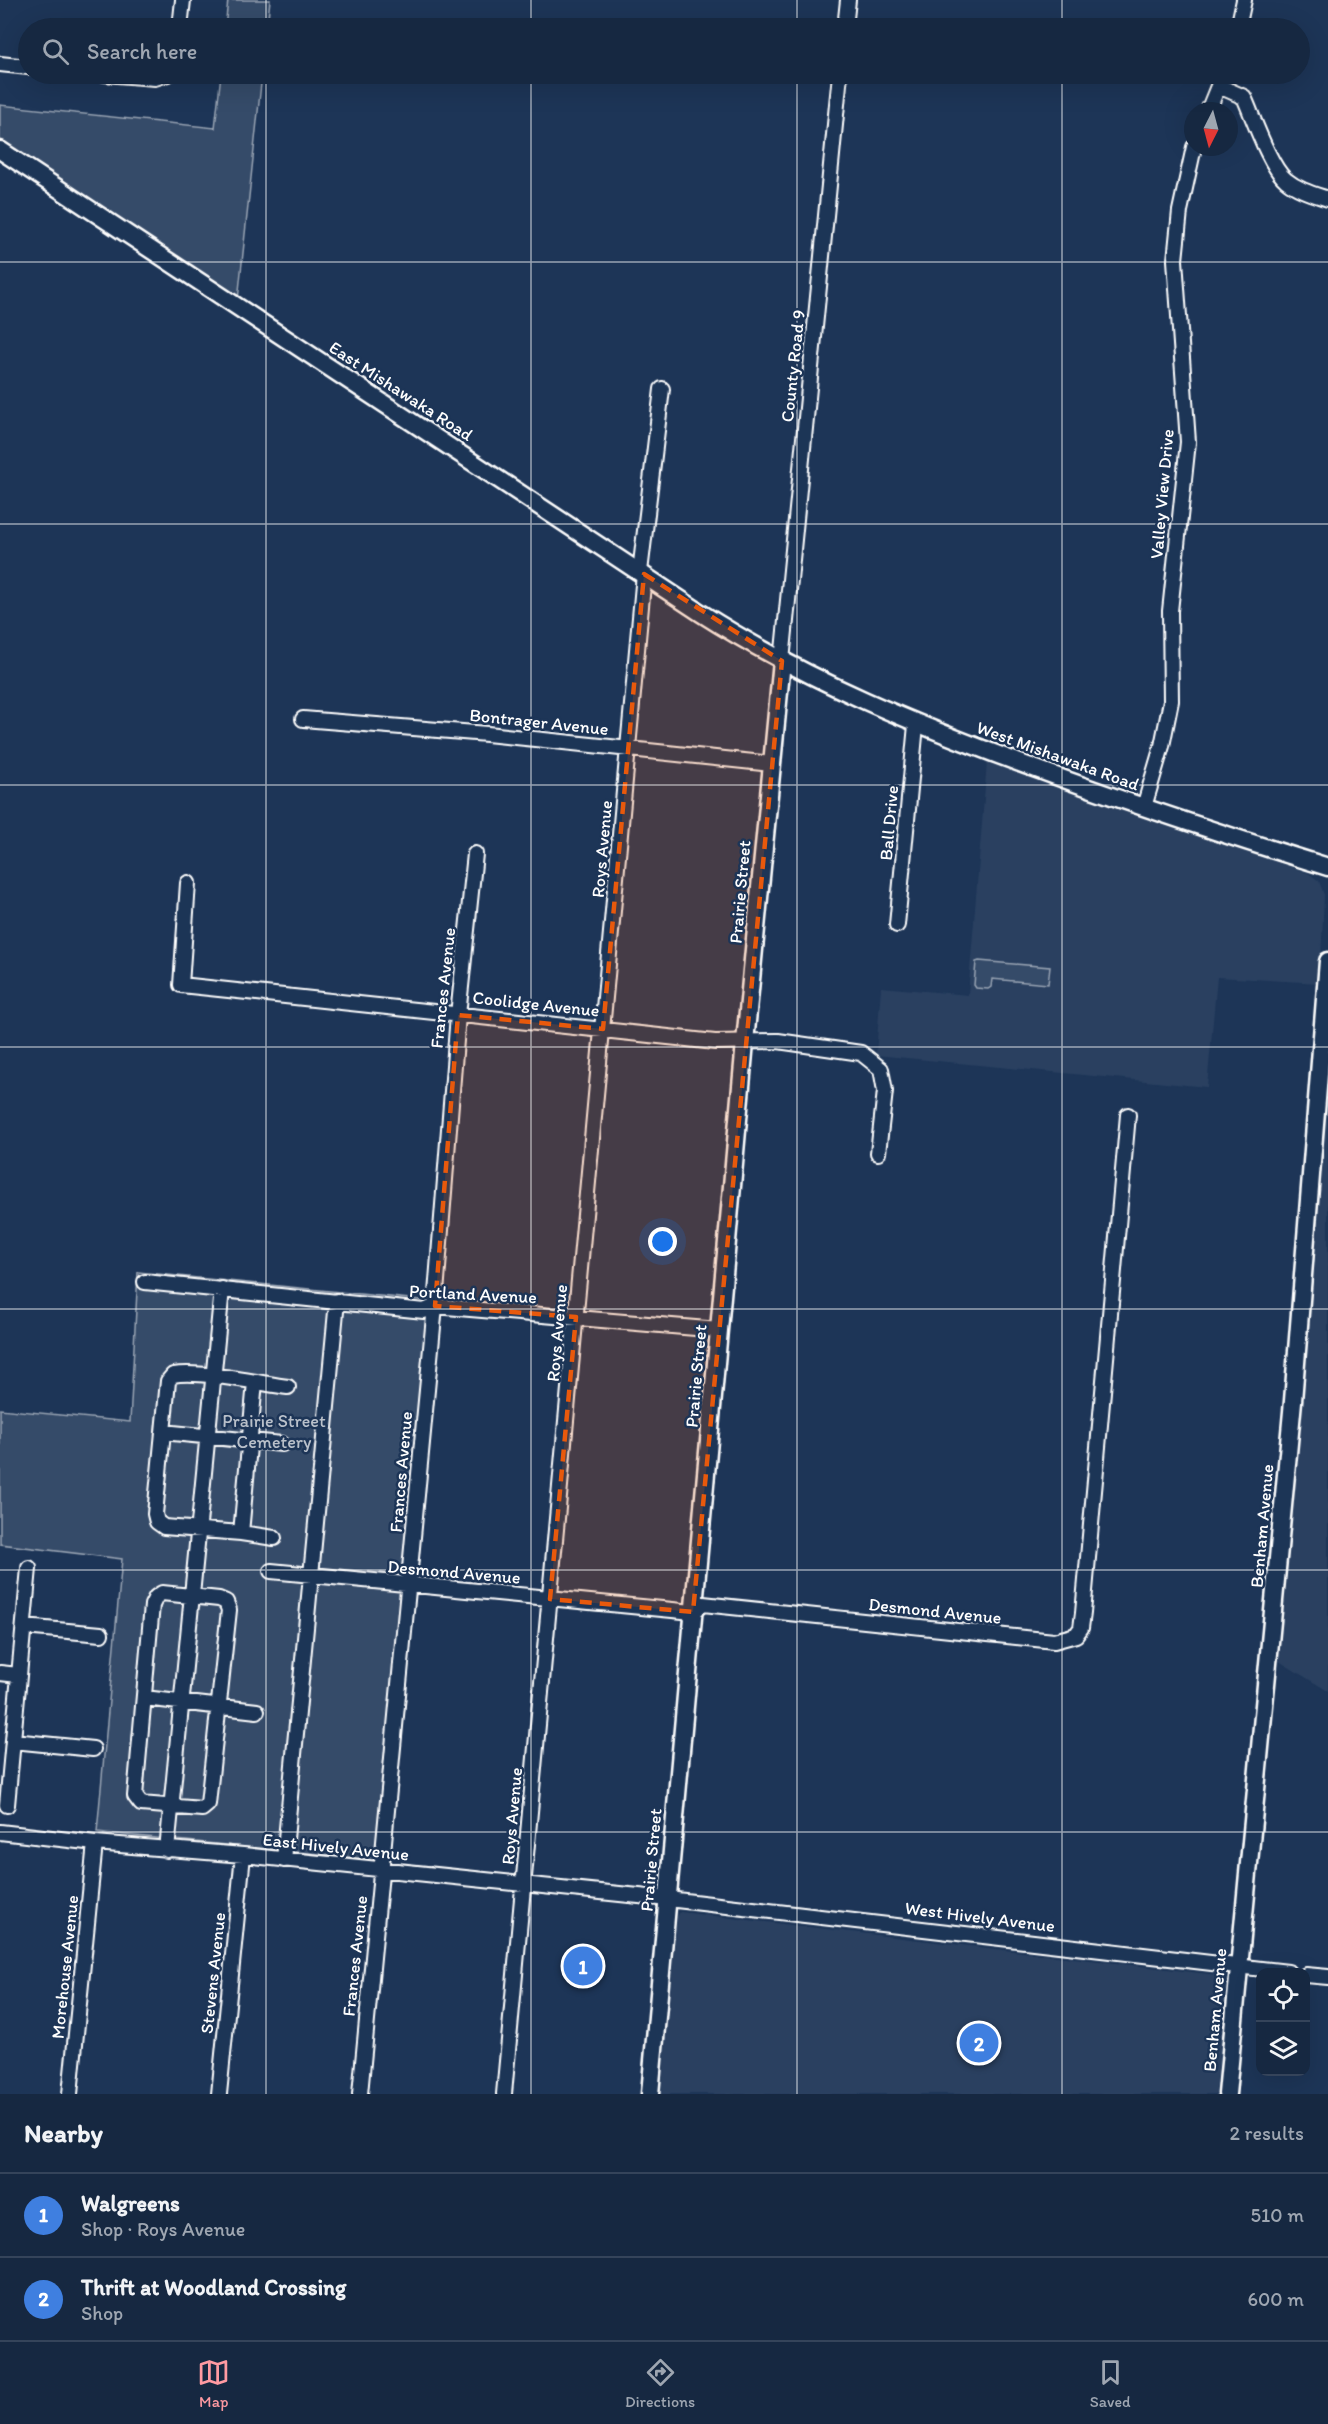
<!DOCTYPE html>
<html lang="en">
<head>
<meta charset="utf-8">
<style>
	:root { --surface:#162841; --page:#1f3048; --text:#f1f3f6; --muted:#9ea6b1; --line:#35445a; --accent:#ff9aa2 }
	body { margin:0; font-family:Itim,sans-serif; background:var(--page); color:var(--text) }
	.controls { position:absolute; right:18px; bottom:18px; display:grid; overflow:hidden; border-radius:12px; box-shadow:0 6px 24px #0002 }
	.controls button { width:54px; height:54px; display:grid; place-items:center; padding:0; border:0; border-bottom:2px solid var(--line); background:var(--surface); color:var(--text); font:30px sans-serif }
	.compass { position:absolute; left:1184px; top:102px; width:54px; height:54px; border-radius:50%; background:var(--surface); box-shadow:0 6px 24px #0002; rotate:186deg }
	.you { position:absolute; left:663px; top:1242px; width:21px; height:21px; margin:-15px; border:4px solid #fff; border-radius:50%; background:#1a73e8; box-shadow:0 0 0 9px #1a73e833 }
	.badge { display:grid; place-items:center; width:39px; height:39px; border-radius:50%; background:var(--accent); color:#fff; font-size:20px; font-weight:700 }
	.pin { position:absolute; translate:-50% -50%; border:3px solid #fff; box-shadow:0 2px 6px #0006 }
	.list { margin:0; padding:0; list-style:none }
	h2 { display:flex; justify-content:space-between; align-items:center; height:78px; margin:0; padding:0 24px; font-size:26px }
	h2 small { font-size:20px; font-weight:400; color:var(--muted) }
	.list li { display:grid; grid-template-columns:39px 1fr auto; gap:18px; align-items:center; box-sizing:border-box; height:84px; padding:0 24px; border-top:2px solid var(--line) }
	.list b { display:block; font-size:22px; white-space:nowrap }
	.list p { margin:0; font-size:20px; white-space:nowrap; color:var(--muted) }
	.list em { font-size:20px; font-style:normal; color:var(--muted) }
	.icon { flex:none; width:33px; height:33px; fill:none; stroke:currentColor; stroke-width:2; stroke-linecap:round; stroke-linejoin:round }
	.map { position:relative; flex:none; width:1328px; height:2094px; overflow:hidden }
	.search { position:absolute; background:var(--surface); box-shadow:0 6px 24px #0002; left:18px; right:18px; top:18px; height:66px; display:flex; align-items:center; gap:15px; box-sizing:border-box; padding:0 21px; border-radius:33px; color:var(--muted); font-size:22px }
	.sheet { height:246px; background:var(--surface) }
	nav { display:flex; justify-content:space-around; align-items:center; box-sizing:border-box; height:84px; border-top:2px solid var(--line); background:var(--surface); font-size:16px; color:var(--muted) }
	nav a { display:grid; justify-items:center; gap:3px }
	nav .on { color:var(--accent) }
	.map>svg:first-child { display:block }
	.built { fill:#2a4161 }
	.green { fill:#364b69; stroke:#9aa5b4; stroke-width:1.5 }
	.lines { fill:none; stroke-linecap:round; stroke-linejoin:round }
	.minor-casing { stroke:#fff; stroke-width:18 }
	.major-casing { stroke:#fff; stroke-width:21 }
	.minor { stroke:#1d3557; stroke-width:14 }
	.major { stroke:#1d3557; stroke-width:16 }
	.marked { fill:#e8590c; fill-opacity:0.2; stroke:#e8590c; stroke-width:4.5; stroke-dasharray:12 8; stroke-linejoin:round }
	.grid { fill:none; stroke:#fff; stroke-width:1.5; stroke-opacity:0.55 }
	.labels { text-anchor:middle; dominant-baseline:central; stroke-width:5; stroke-linejoin:round; paint-order:stroke }
	.street-label { font-size:18px; fill:#fff; stroke:#1d3557 }
	.park-label { font-size:18px; fill:#b9c0ca; stroke:#1d3557 }
</style>
</head>
<body>
<div class="map">
<svg width="1328" height="2094" viewBox="0 0 1328 2094">
	<rect width="100%" height="100%" fill="#1d3557"/>
	<filter id="ink" filterUnits="userSpaceOnUse"><feTurbulence type="fractalNoise" baseFrequency=".0167" numOctaves="2"/><feDisplacementMap in="SourceGraphic" scale="12" xChannelSelector="R" yChannelSelector="G"/><feConvolveMatrix kernelMatrix="1 2 1 2 8 2 1 2 1" color-interpolation-filters="sRGB"/></filter>
	<g filter="url(#ink)">
		<path class="built" d="M987 762 1308 873 1319 881 1324 895 1320 983 1217 977 1207 1087 876 1055 881 987 968 995Z
			M1328 1059V1691L1279 1661Z
			M680 1912 1217 1975 1224 1979 1225 2007 1216 2094H660L677 1917Z"/>
		<path class="green" d="M228 0H270L267 28H225Z
			M221 74H262L238 300 0 141V105L215 128Z
			M979 961 1050 967 1048 984 992 979 991 987 988 989 976 988 974 985 976 962Z
			M138 1272 430 1301 379 1847 375 1855 366 1859 97 1832 122 1559 0 1544V1409L130 1422Z"/>
		<g class="lines">
			<defs>
				<path id="minor" d="M180 28 183 0
					M845 28 848 0
					M1238 28 1244 0
					M0 64 28 67
					M104 74 155 78 168 74
					M1219 86 1244 97C1253 117 1270 167 1286 180 1298 190 1313 194 1328 199
					M1208 111 1223 74
					M640 572 662 389
					M782 661 840 74
					M303 719 487 734 772 764
					M1144 807 1162 746 1171 701 1170 611 1188 442 1175 260 1180 211 1194 147
					M188 883 181 985 715 1042 778 1041 861 1053 881 1069 885 1091 878 1153
					M897 925 916 725
					M145 1282 424 1311 435 1306 719 1330
					M255 1382 241 1533 164 1527 157 1522 155 1514 168 1381 173 1375C199 1370 259 1383 288 1387
					M163 1432 282 1444
					M241 1533 274 1538
					M271 1571 693 1612 703 1604 1054 1641 1076 1635 1081 1628 1083 1613 1128 1115
					M162 1593 219 1599 226 1602 229 1610 208 1804 202 1809 141 1804 135 1796 152 1605 156 1597Z
					M24 1627 101 1634
					M0 1673 18 1675
					M144 1698 257 1711
					M13 1741 93 1749
					M7 1805 29 1568
					M0 1832 95 1843 243 1855 668 1899 1288 1972
					M167 1850 222 1289
					M284 1860 337 1301
					M1306 1975 1328 1977
					M70 2094 95 1843
					M219 2094 243 1855
					M360 2094 435 1306 458 1015 475 854
					M504 2094 644 574"/>
				<path id="major" d="M0 150 701 613C807 681 921 727 1039 770 1134 805 1231 837 1328 867
					M650 2094 745 1042 782 661
					M1227 2094 1293 1401 1328 961"/>
			</defs>
			<use href="#minor" class="minor-casing"/>
			<use href="#major" class="major-casing"/>
			<use href="#minor" class="minor"/>
			<use href="#major" class="major"/>
		</g>
	</g>
	<path class="marked" d="M644 574 782 661 693 1612 550 1599 576 1317 435 1306 458 1015 603 1029Z"/>
	<path class="grid" d="M266 0V28M531 0V28M797 0V28M1062 0V28M266 74V2094M531 74V2094M797 74V2094M1062 74V2094M0 262H1328M0 524H1328M0 785H1328M0 1047H1328M0 1309H1328M0 1570H1328M0 1832H1328"/>
	<g class="labels">
		<g class="street-label">
			<text transform="translate(793 366) rotate(-84)">County Road 9</text>
			<text transform="translate(401 391) rotate(33)">East Mishawaka Road</text>
			<text transform="translate(1162 494) rotate(-85)">Valley View Drive</text>
			<text transform="translate(539 722) rotate(6)">Bontrager Avenue</text>
			<text transform="translate(1058 756) rotate(20)">West Mishawaka Road</text>
			<text transform="translate(889 823) rotate(-85)">Ball Drive</text>
			<text transform="translate(602 849) rotate(-85)">Roys Avenue</text>
			<text transform="translate(740 892) rotate(-85)">Prairie Street</text>
			<text transform="translate(443 988) rotate(-84)">Frances Avenue</text>
			<text transform="translate(536 1004) rotate(6)">Coolidge Avenue</text>
			<text transform="translate(473 1294) rotate(3)">Portland Avenue</text>
			<text transform="translate(557 1333) rotate(-85)">Roys Avenue</text>
			<text transform="translate(696 1376) rotate(-85)">Prairie Street</text>
			<text transform="translate(401 1472) rotate(-85)">Frances Avenue</text>
			<text transform="translate(1262 1526) rotate(-85)">Benham Avenue</text>
			<text transform="translate(454 1572) rotate(5)">Desmond Avenue</text>
			<text transform="translate(935 1611) rotate(6)">Desmond Avenue</text>
			<text transform="translate(512 1816) rotate(-85)">Roys Avenue</text>
			<text transform="translate(336 1847) rotate(6)">East Hively Avenue</text>
			<text transform="translate(651 1860) rotate(-85)">Prairie Street</text>
			<text transform="translate(980 1917) rotate(7)">West Hively Avenue</text>
			<text transform="translate(355 1956) rotate(-84)">Frances Avenue</text>
			<text transform="translate(65 1967) rotate(-84)">Morehouse Avenue</text>
			<text transform="translate(213 1973) rotate(-84)">Stevens Avenue</text>
			<text transform="translate(1215 2010) rotate(-85)">Benham Avenue</text>
		</g>
		<g class="park-label">
			<text x="274" y="1421">Prairie Street<tspan x="274" dy="21">Cemetery</tspan></text>
		</g>
	</g>
</svg>
<div class="controls">
<button><svg class="icon" aria-label="locate" viewBox="0 0 24 24"><circle cx="12" cy="12" r="6"/><path d="M12 2v4M12 18v4M2 12h4M18 12h4"/></svg></button>
<button><svg class="icon" aria-label="layers" viewBox="0 0 24 24"><path d="M12 4l9 5-9 5-9-5zM3 14l9 5 9-5"/></svg></button>
</div>
<svg class="compass" viewBox="-18 -18 36 36"><path d="M0-13l5 13h-10z" fill="#e53935"/><path d="M0 13l5-13h-10z" fill="#9ea6b1"/></svg>
<div class="you"></div>
<div class="pin badge" style="left:583px;top:1966px;background:#3f7fe0">1</div>
<div class="pin badge" style="left:979px;top:2043px;background:#3f7fe0">2</div>
<div class="search"><svg class="icon" aria-label="search" viewBox="0 0 24 24"><circle cx="10" cy="10" r="6"/><path d="M15 15l6 6"/></svg>Search here</div>
</div>
<section class="sheet">
<h2>Nearby<small>2 results</small></h2>
<ul class="list">
<li><span class="badge" style="background:#3f7fe0">1</span><div><b>Walgreens</b><p>Shop · Roys Avenue</p></div><em>510 m</em></li>
<li><span class="badge" style="background:#3f7fe0">2</span><div><b>Thrift at Woodland Crossing</b><p>Shop</p></div><em>600 m</em></li>
</ul>
</section>
<nav>
<a class="on"><svg class="icon" aria-label="map" viewBox="0 0 24 24"><path d="M3 6l6-2 6 2 6-2v14l-6 2-6-2-6 2zM9 4v14M15 6v14"/></svg>Map</a>
<a><svg class="icon" aria-label="directions" viewBox="0 0 24 24"><path d="M12 3l9 9-9 9-9-9zM9 14v-3h6M13 9l2 2-2 2"/></svg>Directions</a>
<a><svg class="icon" aria-label="saved" viewBox="0 0 24 24"><path d="M7 4h10v16l-5-4-5 4z"/></svg>Saved</a>
</nav>
</body>
</html>
